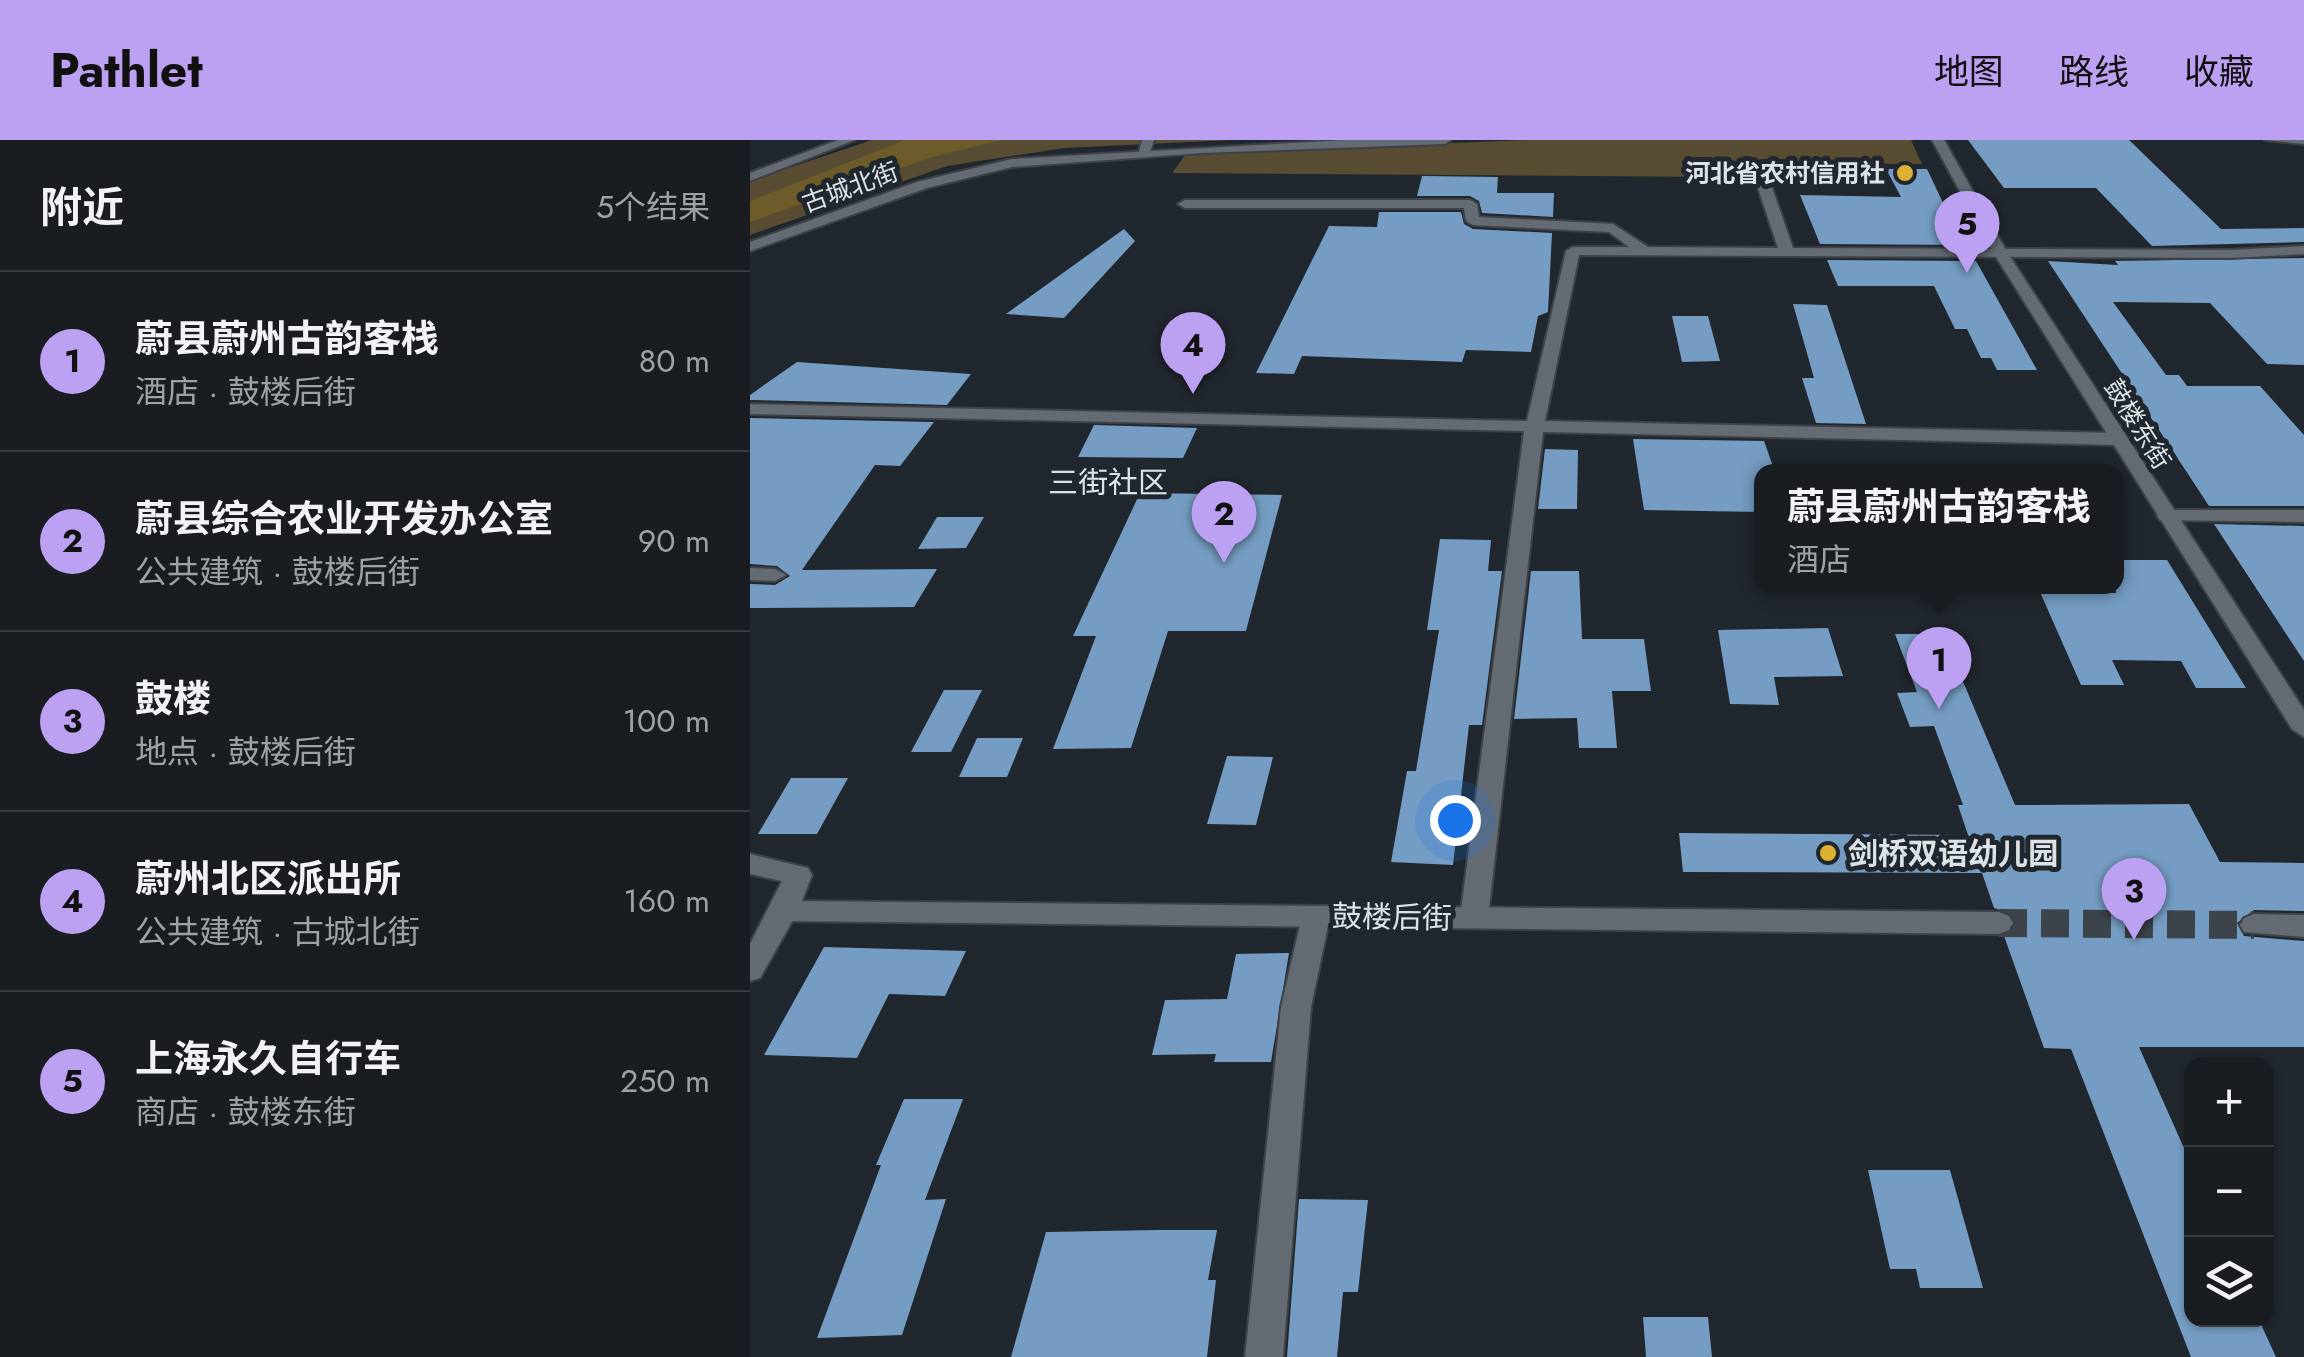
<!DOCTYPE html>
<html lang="zh">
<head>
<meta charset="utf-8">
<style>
	:root { --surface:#191d22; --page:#22262a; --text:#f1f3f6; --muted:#9fa2a5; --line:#373b40; --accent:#bca0f2 }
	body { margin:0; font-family:Jost,"Noto Sans SC",sans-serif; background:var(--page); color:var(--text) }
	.controls { position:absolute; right:30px; bottom:30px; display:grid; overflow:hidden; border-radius:20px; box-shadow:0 2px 8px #0004 }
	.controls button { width:90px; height:90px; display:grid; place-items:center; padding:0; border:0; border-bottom:2px solid var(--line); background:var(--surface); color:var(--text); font:50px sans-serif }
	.you { position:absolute; left:705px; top:680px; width:35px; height:35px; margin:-25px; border:8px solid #fff; border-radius:50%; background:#1a73e8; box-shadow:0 0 0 15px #1a73e833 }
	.badge { display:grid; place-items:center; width:65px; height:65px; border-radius:50%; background:var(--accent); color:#111; font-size:32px; font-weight:700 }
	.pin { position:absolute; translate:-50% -82px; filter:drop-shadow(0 2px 5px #0008) }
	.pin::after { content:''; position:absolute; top:52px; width:35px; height:30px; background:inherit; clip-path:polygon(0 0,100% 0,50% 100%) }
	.popup { position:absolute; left:1004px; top:324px; width:370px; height:130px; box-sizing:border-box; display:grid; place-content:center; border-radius:20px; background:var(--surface); filter:drop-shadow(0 2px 8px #0005); font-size:32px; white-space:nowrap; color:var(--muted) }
	.popup b { font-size:38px; color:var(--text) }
	.popup::after { content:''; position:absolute; left:50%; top:100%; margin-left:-20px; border:20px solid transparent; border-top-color:var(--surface) }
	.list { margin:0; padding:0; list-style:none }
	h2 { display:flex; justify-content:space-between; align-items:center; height:130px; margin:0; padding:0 40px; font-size:42px }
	h2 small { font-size:32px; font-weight:400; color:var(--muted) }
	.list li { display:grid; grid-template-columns:65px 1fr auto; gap:30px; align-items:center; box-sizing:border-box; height:180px; padding:0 40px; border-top:2px solid var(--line) }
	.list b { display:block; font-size:38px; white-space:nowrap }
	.list p { margin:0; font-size:32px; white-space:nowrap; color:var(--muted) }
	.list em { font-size:32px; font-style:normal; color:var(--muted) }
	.icon { flex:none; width:55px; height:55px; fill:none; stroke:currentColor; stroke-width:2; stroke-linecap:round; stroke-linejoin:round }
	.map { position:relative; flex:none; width:1554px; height:1217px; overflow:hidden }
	header { display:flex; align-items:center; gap:60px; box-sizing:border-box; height:140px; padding:0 50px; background:var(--accent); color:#111 }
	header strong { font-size:48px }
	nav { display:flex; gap:55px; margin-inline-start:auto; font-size:35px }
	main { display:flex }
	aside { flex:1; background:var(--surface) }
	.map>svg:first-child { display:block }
	.green { fill:#584d33 }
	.water { fill:#6e5b2a }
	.building { fill:#759dc3 }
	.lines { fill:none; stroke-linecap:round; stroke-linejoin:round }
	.secondary-tunnel { stroke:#3d434a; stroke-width:28; stroke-dasharray:28 14; stroke-linecap:butt }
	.minor-casing { stroke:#3d4248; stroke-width:4 }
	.secondary-casing { stroke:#3d4248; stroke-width:4 }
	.minor { fill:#646b73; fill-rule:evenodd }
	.secondary { fill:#646b73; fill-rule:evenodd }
	.poi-dot { fill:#ddb133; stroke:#21272e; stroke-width:4 }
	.labels { text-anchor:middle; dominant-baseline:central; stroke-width:10; stroke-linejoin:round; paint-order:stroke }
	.far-poi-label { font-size:25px; font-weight:bold; fill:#dde2e6; stroke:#21272e; text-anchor:end }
	.far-street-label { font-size:25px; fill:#dde2e6; stroke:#21272e }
	.far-quarter-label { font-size:30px; fill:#dae3eb; stroke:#21272e }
	.poi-label { font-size:30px; font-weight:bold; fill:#dde2e6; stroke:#21272e; text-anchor:start }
	.street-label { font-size:30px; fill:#dde2e6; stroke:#21272e }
</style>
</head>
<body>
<header>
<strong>Pathlet</strong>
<nav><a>地图</a><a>路线</a><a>收藏</a></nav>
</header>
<main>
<aside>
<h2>附近<small>5个结果</small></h2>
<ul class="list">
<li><span class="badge">1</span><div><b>蔚县蔚州古韵客栈</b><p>酒店 · 鼓楼后街</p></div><em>80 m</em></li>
<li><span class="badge">2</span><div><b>蔚县综合农业开发办公室</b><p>公共建筑 · 鼓楼后街</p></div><em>90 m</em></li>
<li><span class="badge">3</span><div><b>鼓楼</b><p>地点 · 鼓楼后街</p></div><em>100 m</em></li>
<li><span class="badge">4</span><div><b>蔚州北区派出所</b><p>公共建筑 · 古城北街</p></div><em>160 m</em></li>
<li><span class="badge">5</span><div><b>上海永久自行车</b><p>商店 · 鼓楼东街</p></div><em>250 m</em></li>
</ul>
</aside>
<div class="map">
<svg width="1554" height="1217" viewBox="0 0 1554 1217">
	<rect width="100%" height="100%" fill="#21272e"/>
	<path class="green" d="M122 0H482L314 8 197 26 0 95V41Z
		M778 0H1161L1172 24H1109L1115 38 422 33 436 14Z"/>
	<path class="water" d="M251 0 182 17 0 82V61L155 0Z"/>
	<path class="building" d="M1218 0H1379L1471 89 1554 88V102L1402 106 1346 48H1254Z
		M1136 29H1177L1213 105 1070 104 1050 55 1151 57Z
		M672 36 748 37 747 53H804L803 77 732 73 729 61 720 56H667Z
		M629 72H711L714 84 723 89 802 93 798 172 788 176 781 212 716 210 712 222 552 216 544 234 506 233 579 86 627 87Z
		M374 89 385 101 314 178 256 174Z
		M1554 118V225L1517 224 1460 163 1363 162 1416 235H1429L1437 246H1510L1554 295V366H1459L1298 121 1368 125 1365 121Z
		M1077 120 1226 121 1287 230H1247L1241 218H1231L1217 189H1205L1184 146H1088Z
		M1043 164 1077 165 1116 284 1066 283 1052 238H1064Z
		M922 176H958L970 221 932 222Z
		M47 222 221 234 197 265 0 260V255Z
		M0 278 184 282 150 326 125 325 52 430 187 429 164 467 0 468V444L25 445 40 436 27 426 0 424Z
		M344 285 447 288 433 318 328 317Z
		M883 299 1014 301 1025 332H1012V372L894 370Z
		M795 309 828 310 827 369H788Z
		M390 353 532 355 496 491H418L381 608 303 609 346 496H323Z
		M187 377H234L216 408 168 409Z
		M1464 384 1554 386V521L1504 445Z
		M690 399 741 400 738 431H752L732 585H719L703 725 641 722 657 631H666L689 490H677Z
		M1366 420H1417L1496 548H1446L1431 521 1362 520 1374 545H1331L1290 452 1366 453Z
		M781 431H829L832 499H894L901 551H862L867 608H829L827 578 764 579Z
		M1078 488 1093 536 1024 537 1029 565 980 564 968 490Z
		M1145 494H1193L1265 665 1439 664 1470 722 1554 723V771L1504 770 1487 783 1494 796 1554 801V907H1389L1442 1026V1180H1509L1526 1217H1441L1321 909 1294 908 1254 796 1262 792 1266 781 1260 773 1244 768 1232 733 933 732 929 693 1218 695 1208 665H1213L1184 586 1160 587 1147 553 1167 552Z
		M194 550H232L201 612H161Z
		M227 598H273L257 637H209Z
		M477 616 523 617 506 685 457 684Z
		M41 638H98L67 694H8Z
		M74 807 216 811 195 856 139 854 107 918 14 915Z
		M539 813 521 922H464L466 914 402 915 415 860 477 859 486 814Z
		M154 959H213L175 1060 196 1059 152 1195 67 1198 131 1025H126Z
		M1118 1030H1200L1233 1148H1170L1166 1129H1140Z
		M549 1059 618 1060 608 1152H593L587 1217H537Z
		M407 1090H467L458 1140H466L457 1217H261L296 1092Z
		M893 1177H958L962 1217H896Z"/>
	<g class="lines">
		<path class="secondary-tunnel" d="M1249 783 1504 785"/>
		<defs>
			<path id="minor" d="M88 0H105L0 41V33Z
				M392 0H404L399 15 389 12Z
				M1515 0H1554V4Z
				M1013 38 1020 42 1043 108 1481 110 1554 106V114L1481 118 829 115 795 281 1368 293 1377 299 1368 305 793 292 738 778 734 785H714L710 778 774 291 0 274V264L777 281 816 111 823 107H879L859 92 723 85 716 81 714 68H435L428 64 435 60H720L727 64 729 77 863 84 898 107 1028 108 1006 42Z
				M1417 370H1554V382L1410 380 1407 376Z
				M0 428 25 429 36 435 25 441 0 440Z
				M0 714 58 728 62 735 48 771 10 838 0 841V804L32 741 0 734Z
				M566 766 576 769 580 776 561 867 533 1217H495L531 867 552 776 556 769Z"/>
			<path id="secondary" d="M596 0H701L695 4 452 13 262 27 177 48 0 111V102L167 42 262 19Z
				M1182 0H1194L1257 112 1554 570V597L1542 589 1243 112Z
				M34 761 1249 772 1259 776 1263 783 1259 790 1249 794 34 781 24 778 20 771 24 764Z
				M1504 774 1554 775V797L1494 792 1490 785 1494 778Z"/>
		</defs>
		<use href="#minor" class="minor-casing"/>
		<use href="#secondary" class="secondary-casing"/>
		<use href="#minor" class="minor"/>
		<use href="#secondary" class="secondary"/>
	</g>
	<g class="poi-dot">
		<circle cx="1155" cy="33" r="10"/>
		<circle cx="1078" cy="713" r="10"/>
	</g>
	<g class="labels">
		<g class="far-poi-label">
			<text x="1135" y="33">河北省农村信用社</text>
		</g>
		<g class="far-street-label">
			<text transform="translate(100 47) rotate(-20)">古城北街</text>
			<text transform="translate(1388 284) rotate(58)">鼓楼东街</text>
		</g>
		<g class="far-quarter-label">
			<text x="358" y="342">三街社区</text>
		</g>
		<g class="poi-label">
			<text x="1098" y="713">剑桥双语幼儿园</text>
		</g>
		<g class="street-label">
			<text transform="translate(642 777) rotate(1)">鼓楼后街</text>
		</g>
	</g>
</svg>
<div class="controls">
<button>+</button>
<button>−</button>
<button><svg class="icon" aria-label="layers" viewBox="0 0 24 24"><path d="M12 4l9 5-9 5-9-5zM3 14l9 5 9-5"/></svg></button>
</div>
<div class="you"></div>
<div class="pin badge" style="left:1189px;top:569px">1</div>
<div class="popup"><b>蔚县蔚州古韵客栈</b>酒店</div>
<div class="pin badge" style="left:474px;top:423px">2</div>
<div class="pin badge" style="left:1384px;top:800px">3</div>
<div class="pin badge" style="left:443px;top:254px">4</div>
<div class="pin badge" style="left:1217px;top:133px">5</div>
</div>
</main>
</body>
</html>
